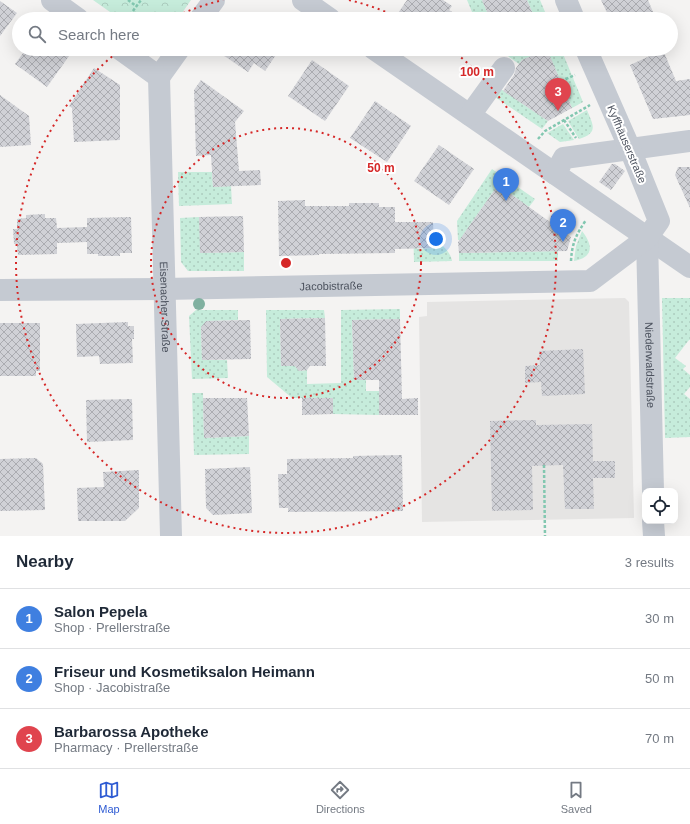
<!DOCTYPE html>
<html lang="en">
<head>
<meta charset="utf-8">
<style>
	:root { --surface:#fff; --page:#f2f2f3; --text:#1f2937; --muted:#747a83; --line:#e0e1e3; --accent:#2e5bd3 }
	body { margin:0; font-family:Arial,sans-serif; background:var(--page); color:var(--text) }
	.controls { position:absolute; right:12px; bottom:12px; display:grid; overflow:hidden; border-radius:8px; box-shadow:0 4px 16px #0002 }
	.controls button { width:36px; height:36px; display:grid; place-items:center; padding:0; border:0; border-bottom:1px solid var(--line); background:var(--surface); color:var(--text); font:20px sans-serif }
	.you { position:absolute; left:436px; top:239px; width:14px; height:14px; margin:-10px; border:3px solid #fff; border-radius:50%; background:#1a73e8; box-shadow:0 0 0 6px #1a73e833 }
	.badge { display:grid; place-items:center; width:26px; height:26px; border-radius:50%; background:var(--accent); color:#fff; font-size:13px; font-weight:700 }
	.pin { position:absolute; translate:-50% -33px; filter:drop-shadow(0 1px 2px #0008) }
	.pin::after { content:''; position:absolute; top:21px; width:14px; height:12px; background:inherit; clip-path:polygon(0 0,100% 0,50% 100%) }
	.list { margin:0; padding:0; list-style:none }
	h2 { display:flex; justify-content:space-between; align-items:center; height:52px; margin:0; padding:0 16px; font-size:17px }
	h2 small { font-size:13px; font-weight:400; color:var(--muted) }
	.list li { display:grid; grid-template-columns:26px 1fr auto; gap:12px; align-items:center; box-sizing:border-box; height:60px; padding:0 16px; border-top:1px solid var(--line) }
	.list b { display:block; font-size:15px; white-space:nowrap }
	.list p { margin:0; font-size:13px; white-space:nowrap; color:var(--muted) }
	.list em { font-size:13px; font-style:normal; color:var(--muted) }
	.icon { flex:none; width:22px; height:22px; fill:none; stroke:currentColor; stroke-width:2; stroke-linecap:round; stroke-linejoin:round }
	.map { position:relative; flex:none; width:690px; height:536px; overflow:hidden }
	.search { position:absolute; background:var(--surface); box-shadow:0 4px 16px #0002; left:12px; right:12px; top:12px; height:44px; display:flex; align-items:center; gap:10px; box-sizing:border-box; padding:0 14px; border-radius:22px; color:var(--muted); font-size:15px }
	.sheet { height:232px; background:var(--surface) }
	nav { display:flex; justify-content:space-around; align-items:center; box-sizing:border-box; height:56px; border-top:1px solid var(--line); background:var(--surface); font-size:11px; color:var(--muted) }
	nav a { display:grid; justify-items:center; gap:2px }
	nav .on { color:var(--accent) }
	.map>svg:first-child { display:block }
	.education { fill:#e5e4e3 }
	.park { fill:url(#park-crowns) }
	.garden { fill:url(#garden-dots) }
	.building { fill:url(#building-cross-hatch) }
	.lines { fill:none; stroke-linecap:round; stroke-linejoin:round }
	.path { stroke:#82c7b0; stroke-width:2.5; stroke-dasharray:3 2; stroke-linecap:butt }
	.minor { stroke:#c5cad2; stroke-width:22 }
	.tree { fill:#80b0a0 }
	.ring { fill:none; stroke:#d62828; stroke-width:2; stroke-dasharray:2 4 }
	.labels { text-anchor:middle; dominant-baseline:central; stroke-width:4; stroke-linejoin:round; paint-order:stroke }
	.street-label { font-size:11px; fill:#4c525e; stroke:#fff }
	.centre { fill:#d62828; stroke:#fff; stroke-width:2 }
	.ring-label { font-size:12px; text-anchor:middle; font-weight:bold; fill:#d62828; stroke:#fff; stroke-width:4; stroke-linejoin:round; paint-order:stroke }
</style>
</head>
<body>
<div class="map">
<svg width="690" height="536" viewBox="0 0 690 536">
	<defs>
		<pattern id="park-crowns" width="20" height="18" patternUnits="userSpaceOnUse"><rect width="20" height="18" fill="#c6ecdb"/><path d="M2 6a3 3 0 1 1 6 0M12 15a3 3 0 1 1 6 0" fill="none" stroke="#acccbe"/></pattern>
		<pattern id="garden-dots" width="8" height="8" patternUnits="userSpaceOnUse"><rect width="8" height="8" fill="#c6ecdb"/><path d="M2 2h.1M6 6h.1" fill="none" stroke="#acccbe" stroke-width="1.8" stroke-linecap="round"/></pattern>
		<pattern id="building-cross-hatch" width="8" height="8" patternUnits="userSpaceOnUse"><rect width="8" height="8" fill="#d0d1d6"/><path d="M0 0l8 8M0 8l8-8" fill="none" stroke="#abacb1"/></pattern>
	</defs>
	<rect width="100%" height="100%" fill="#f4f3f2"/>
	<path class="education" d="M625 298 629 302 634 518 422 522 419 317 427 316V302Z"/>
	<path class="park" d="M93 0H191L178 19H120Z"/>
	<path class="garden" d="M467 0H482L490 19H475Z
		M527 0H540L548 19H535Z
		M498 49H561L583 102 572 108 547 50 522 60 519 64Z
		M501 89 548 121 542 129 495 97Z
		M587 110C593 125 599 133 579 139L568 121Z
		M563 124 574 140 560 142 547 133Z
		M492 169 535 199 529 207 498 185 463 235V240H458L457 221Z
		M178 172H212L213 187 231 186 232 204 179 206Z
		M199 217 201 253 244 252V271H188L181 262 180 218Z
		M413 222H416L417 249 434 248V241C442 243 451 253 452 261L414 262Z
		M582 231C593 245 594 257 574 261L576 246Z
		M558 251V261H459V253Z
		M662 298H690V340H689L675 358 686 366 683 369 690 375V387L684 394 690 399V437L665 438Z
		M400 309V319L352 320 354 380H366V391H379V415L333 414V398H292L267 377 266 310H324L325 318 280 319 281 366H295L299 371 307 370V384L341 383V310Z
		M196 310H238V320L207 321 201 327 202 360H227L228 378 192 379 189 316Z
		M192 393H203L204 438 249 436V454L194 455Z"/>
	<path class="building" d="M407 0H443L452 6 449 10 463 19H394Z
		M482 0H527L535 19H490Z
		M601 0H648L656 19H610Z
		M0 1 17 13 0 36Z
		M26 49H74L47 87 15 64Z
		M214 49H280L265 71 254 63 248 72Z
		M547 49 572 108 548 121 503 91 514 75 516 68 522 60Z
		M663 50 676 81 690 79V115L653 119 630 65Z
		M312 60 349 86 325 121 288 96Z
		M94 68 120 85V140L74 142 72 108 69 106Z
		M201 80 244 111 235 122 239 171 260 170 261 185 213 187 211 155 196 156 194 90Z
		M0 95 29 116 31 145 0 147Z
		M375 101 411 126 387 162 350 138Z
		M439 145 474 169 449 205 414 181Z
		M612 164H615L625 171 611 190 599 182Z
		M678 167H690V208L675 175Z
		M498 185 571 237 567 251 459 253 458 242Z
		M305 200V206H349V203H379V207H395V222H433L434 248 395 249V253L319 254V255L279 256 278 201Z
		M45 214V218H56L57 228 87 227V218L131 217 132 253H120V256H98V254H87V242L57 243V254L18 255 17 244H14L13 229H17V219L26 218V215Z
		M243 216 244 252 200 253 199 217Z
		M325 318 326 366H310L307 370 299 371 295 366H281L280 319Z
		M400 319 402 399 418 398V415H379V380H354L352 320Z
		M250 320 251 359 202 360 201 327 206 321Z
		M128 322V326H134V339H132L133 363 100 364 99 356 77 357 76 324Z
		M0 323H40V371H36V376H0Z
		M583 349 585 394 542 396 541 382 525 383V366L540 365 539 351Z
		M203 398H247L249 436 204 438Z
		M302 398H333V414L302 415Z
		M132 399 133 440 87 442 86 400Z
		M536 420V425L592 424 593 461H615V478H593L594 509H565L563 465 532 466 533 510 492 511 490 421Z
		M402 455 403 511 288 512V508H279L278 474H287V459L353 458V456Z
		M36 458 43 464 45 510 0 511V459Z
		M250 467 252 513 213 515 206 508 205 469Z
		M139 470V508L125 521H78L77 488 104 487 103 472Z"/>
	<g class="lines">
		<path class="path" d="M128 0 136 6
			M127 19 141 0
			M561 81 575 75
			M564 120 576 138
			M538 139 545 131 590 105
			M571 261C572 243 576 235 586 220
			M544 465 545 536"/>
		<g class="minor">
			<path d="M52 0 78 19"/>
			<path d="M303 0 330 19"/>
			<path d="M566 0 574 19"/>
			<path d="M200 19 214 0"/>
			<path d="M120 49 159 77 179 49"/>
			<path d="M374 49 690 267"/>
			<path id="s1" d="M159 77 171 536"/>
			<path d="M470 115 504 68"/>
			<path d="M555 174 564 158 690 141"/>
			<path id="s2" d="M647 238 653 491"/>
			<path id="s3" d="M0 290 164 289 590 281 647 238 659 221 630 149 586 49"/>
			<path d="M653 521 654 536"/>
		</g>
	</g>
	<circle class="tree" cx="199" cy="304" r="6"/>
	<g class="ring">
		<circle cx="286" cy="263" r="135"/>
		<path d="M172 18A270 270 0 0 1 223 0M349 0A270 270 0 0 1 400 18M452 50A270 270 0 1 1 120 50"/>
	</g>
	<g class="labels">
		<g class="street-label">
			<text transform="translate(627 144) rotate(67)">Kyffhäuserstraße</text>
			<text stroke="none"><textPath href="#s3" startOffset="331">Jacobistraße</textPath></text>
			<text stroke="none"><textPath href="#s1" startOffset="230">Eisenacher Straße</textPath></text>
			<text stroke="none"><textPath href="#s2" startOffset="127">Niederwaldstraße</textPath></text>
		</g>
	</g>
	<circle cx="286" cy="263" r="6" class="centre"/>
	<g class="ring-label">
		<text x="477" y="76">100 m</text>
		<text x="381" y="172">50 m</text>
	</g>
</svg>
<div class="controls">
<button><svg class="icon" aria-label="locate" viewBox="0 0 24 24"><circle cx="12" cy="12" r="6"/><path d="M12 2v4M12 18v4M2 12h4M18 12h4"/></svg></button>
</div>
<div class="you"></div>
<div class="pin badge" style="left:506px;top:201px;background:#3f7fe0">1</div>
<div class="pin badge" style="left:563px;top:242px;background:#3f7fe0">2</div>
<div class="pin badge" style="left:558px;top:111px;background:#e0444e">3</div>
<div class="search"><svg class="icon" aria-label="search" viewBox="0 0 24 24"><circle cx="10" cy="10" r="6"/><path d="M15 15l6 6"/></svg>Search here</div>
</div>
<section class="sheet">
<h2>Nearby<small>3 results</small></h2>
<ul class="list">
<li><span class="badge" style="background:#3f7fe0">1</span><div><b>Salon Pepela</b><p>Shop · Prellerstraße</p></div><em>30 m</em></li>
<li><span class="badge" style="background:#3f7fe0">2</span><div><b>Friseur und Kosmetiksalon Heimann</b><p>Shop · Jacobistraße</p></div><em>50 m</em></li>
<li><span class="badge" style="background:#e0444e">3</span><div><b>Barbarossa Apotheke</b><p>Pharmacy · Prellerstraße</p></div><em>70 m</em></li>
</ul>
</section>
<nav>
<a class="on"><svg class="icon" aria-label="map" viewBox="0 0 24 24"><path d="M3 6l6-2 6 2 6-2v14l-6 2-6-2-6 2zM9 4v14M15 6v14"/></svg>Map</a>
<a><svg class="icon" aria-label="directions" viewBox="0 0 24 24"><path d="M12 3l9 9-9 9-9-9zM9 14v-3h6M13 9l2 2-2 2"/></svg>Directions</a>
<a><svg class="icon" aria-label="saved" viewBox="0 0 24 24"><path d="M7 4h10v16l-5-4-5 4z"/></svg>Saved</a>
</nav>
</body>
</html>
